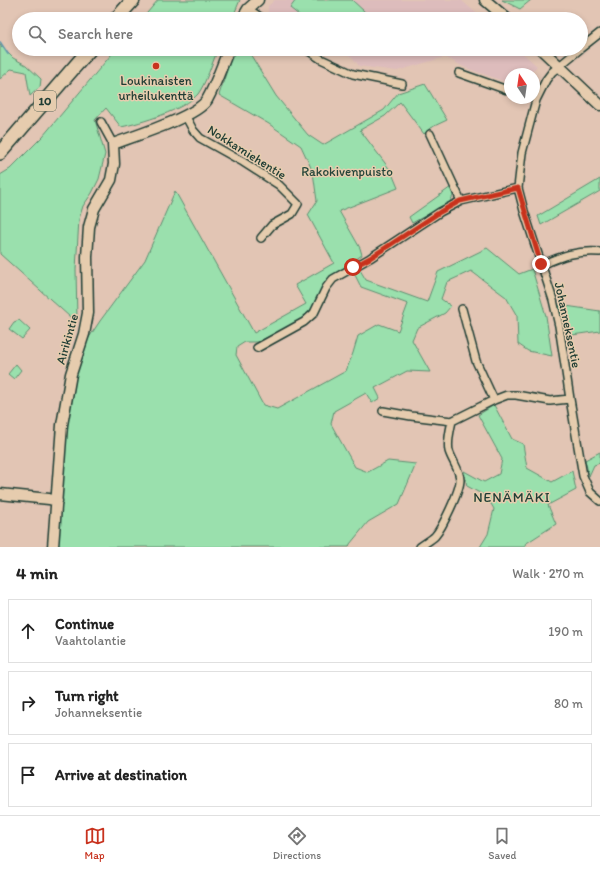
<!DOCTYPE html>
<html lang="en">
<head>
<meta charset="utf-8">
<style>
	:root { --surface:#fff; --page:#f6f6f6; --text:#222; --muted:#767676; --line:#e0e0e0; --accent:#c8321e }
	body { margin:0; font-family:Itim,sans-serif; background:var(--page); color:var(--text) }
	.compass { position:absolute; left:504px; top:68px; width:36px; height:36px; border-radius:50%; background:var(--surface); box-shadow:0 2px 6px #0003; rotate:347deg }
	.stop { position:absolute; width:12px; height:12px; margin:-9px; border:3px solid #c8321e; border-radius:50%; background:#fff }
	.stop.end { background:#c8321e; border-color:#fff; box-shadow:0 1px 4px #0008 }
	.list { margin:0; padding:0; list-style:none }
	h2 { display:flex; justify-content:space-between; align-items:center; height:52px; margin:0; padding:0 16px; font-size:17px }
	h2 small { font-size:13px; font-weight:400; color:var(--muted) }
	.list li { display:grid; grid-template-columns:26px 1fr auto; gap:12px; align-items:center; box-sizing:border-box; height:64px; margin:0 8px 8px; padding:0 8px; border:1px solid var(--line); border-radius:0px }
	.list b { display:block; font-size:15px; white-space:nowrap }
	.list p { margin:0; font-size:13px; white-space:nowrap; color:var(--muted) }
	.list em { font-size:13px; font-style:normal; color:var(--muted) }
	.icon { flex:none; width:22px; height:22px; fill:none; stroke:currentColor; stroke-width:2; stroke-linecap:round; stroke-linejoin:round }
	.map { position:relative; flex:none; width:600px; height:547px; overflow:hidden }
	.search { position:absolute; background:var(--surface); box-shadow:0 2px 6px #0003; left:12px; right:12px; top:12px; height:44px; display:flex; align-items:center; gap:10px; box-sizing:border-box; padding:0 14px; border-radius:22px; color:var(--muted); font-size:15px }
	.sheet { height:268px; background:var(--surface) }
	nav { display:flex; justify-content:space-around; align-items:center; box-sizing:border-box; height:56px; border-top:1px solid var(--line); background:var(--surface); font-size:11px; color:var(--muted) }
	nav a { display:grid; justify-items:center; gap:2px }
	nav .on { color:var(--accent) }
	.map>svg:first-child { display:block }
	.built { fill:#ddbcbc }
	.green { fill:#9ae0ad; stroke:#5c8e70 }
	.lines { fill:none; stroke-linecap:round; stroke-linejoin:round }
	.stream { stroke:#6598a8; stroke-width:2 }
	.street-casing { stroke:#1f3d34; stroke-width:10 }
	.secondary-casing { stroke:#1f3d34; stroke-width:13 }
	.highway-casing { stroke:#1f3d34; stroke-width:16 }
	.street { stroke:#e6ccae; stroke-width:7 }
	.secondary { stroke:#e6ccae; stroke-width:10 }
	.highway { stroke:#e6ccae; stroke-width:13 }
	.route { stroke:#c8321e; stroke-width:5 }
	.poi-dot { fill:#c8321e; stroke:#e6ccae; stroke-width:1.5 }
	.labels { text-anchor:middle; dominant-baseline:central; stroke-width:3; stroke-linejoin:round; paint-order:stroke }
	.shield { fill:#e6ccae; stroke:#5b6859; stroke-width:1 }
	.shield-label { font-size:12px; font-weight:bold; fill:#1f3d34 }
	.poi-label { font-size:13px; fill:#1f3d34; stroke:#e6ccae }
	.street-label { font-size:13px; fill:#1f3d34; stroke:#e6ccae }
	.park-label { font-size:13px; fill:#25453a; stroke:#e6ccae }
	.neighbourhood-label { font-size:14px; letter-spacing:1px; fill:#1f3d34; stroke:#e6ccae }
</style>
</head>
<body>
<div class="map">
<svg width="600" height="547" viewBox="0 0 600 547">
	<rect width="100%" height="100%" fill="#e2c5b4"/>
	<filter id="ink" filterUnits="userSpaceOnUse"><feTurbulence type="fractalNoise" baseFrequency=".025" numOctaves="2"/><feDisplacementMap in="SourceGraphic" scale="8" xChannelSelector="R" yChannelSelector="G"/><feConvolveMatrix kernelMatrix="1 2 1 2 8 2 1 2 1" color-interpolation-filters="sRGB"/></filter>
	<g filter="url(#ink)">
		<path class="built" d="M275 0H461L483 19H275L268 14V6Z
			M322 49H518L537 66 530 74H510V82H506L466 68 445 57 397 71 359 66 352 57 348 55H336Z"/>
		<path class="green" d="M158 0H240L232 19H142Z
			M296 0H352L365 12 370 19H304L290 8Z
			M502 0H531L520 9Z
			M0 45 13 58 26 65 41 79 40 87 30 96 26 72 11 69 0 79Z
			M116 49H218C213 61 205 85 198 94 184 110 141 123 121 127L106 108 95 120 105 154 99 179 92 193 83 206 79 219 76 269 77 320 70 317 0 254V175L10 169 43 136Z
			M234 49H247L276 96 308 135 323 145 384 110 398 93 425 84 447 120 430 128 424 134 400 102 385 116 360 130 391 171 398 188 339 211 360 248 362 255 326 280 314 305 307 315 297 322 258 342H245L237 347 236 355 263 405 277 409 346 371 353 353 358 336 379 324 398 331 408 304 361 287 354 273 360 270 366 280 427 302 438 272 487 248 519 274 532 269 546 316 552 356 528 351 518 344 517 316 506 297 471 271 447 282 441 299 451 306 445 313 417 328 412 340 430 372 407 371 375 388 380 398 372 403 366 393 334 411 331 424 355 467 368 472 388 461 416 464 399 504 368 522 350 544 349 547H58L64 453 68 417 75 374 86 342 100 321 145 260 175 191 254 333 306 304 295 285 334 263 308 215 317 201 313 172 301 146 269 124 219 95Z
			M600 179V191L541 225 538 216Z
			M451 187 453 196 449 203 412 223 409 217Z
			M559 305 600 311V331L565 336Z
			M19 320 30 330 22 339 9 329 14 322Z
			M16 364 21 370 14 379 8 374Z
			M494 405 512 439 523 444 527 468 552 482 572 471 576 490 548 505 556 524 525 544 526 547H480L488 534 494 509 487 497 467 486 464 471 484 482 499 474 502 459 478 415Z
			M600 452V463L594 465 589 476 585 460Z"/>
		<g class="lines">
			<path class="stream" d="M0 42 8 54"/>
			<defs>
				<path id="street" d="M248 9 263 19
					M581 48 600 33
					M306 49 321 59 353 74 402 84
					M580 49 552 72 546 80 536 100 522 153 518 188 524 211 553 300 559 326 570 399 583 476 590 492 600 501
					M459 73 510 91
					M185 115 193 130 200 138 243 162 279 185 298 204 292 214 272 225 261 238
					M101 122 113 144
					M430 134 461 201
					M541 265C562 256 577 250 600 252
					M462 309 476 361 494 400
					M257 348 304 322 314 313 326 288 333 279 370 258 440 212 461 201 518 188
					M383 411 411 416 452 421 494 400 507 395H516L550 401 570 399
					M420 547C425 543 431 540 435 536 442 528 460 491 460 480 460 470 452 461 449 451 447 442 450 430 452 421"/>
				<path id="secondary" d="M485 0 507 19
					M242 19 248 9 258 0
					M541 49 600 105
					M0 494 49 499 57 501
					M53 547 62 425 71 374 84 334 88 313 87 257 89 227 94 209 111 180 114 164 113 144C134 136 196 117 207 100 216 84 222 65 229 49"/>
				<path id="highway" d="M116 19 133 0
					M0 153 90 49"/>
			</defs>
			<use href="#street" class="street-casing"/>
			<use href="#secondary" class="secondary-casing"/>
			<use href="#highway" class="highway-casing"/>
			<use href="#street" class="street"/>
			<use href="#secondary" class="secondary"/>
			<use href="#highway" class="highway"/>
		</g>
	</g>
	<g class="lines" filter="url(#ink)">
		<path class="route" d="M353 267 370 258 440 212 460 201 518 188 541 264"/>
	</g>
	<circle class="poi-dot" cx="156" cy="66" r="4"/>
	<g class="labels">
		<rect class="shield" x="34" y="91" width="22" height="20" rx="3"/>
		<g class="shield-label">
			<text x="45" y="101">10</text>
		</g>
		<g class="poi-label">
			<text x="156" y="80">Loukinaisten<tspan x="156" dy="15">urheilukenttä</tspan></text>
		</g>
		<g class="street-label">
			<text transform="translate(247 152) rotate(32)">Nokkamiehentie</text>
			<text transform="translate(568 325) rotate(78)">Johanneksentie</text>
			<text transform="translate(67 339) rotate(-74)">Airikintie</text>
		</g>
		<g class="park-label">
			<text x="347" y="171">Rakokivenpuisto</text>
		</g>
		<g class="neighbourhood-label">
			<text x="512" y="497">NENÄMÄKI</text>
		</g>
	</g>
</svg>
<svg class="compass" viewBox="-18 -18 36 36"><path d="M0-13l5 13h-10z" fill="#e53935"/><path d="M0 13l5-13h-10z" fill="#767676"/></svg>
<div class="stop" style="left:353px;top:267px"></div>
<div class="stop end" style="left:541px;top:264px"></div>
<div class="search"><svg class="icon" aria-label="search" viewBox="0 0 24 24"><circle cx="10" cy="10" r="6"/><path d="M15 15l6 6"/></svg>Search here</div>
</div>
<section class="sheet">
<h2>4 min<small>Walk · 270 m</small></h2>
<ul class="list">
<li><svg class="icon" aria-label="ahead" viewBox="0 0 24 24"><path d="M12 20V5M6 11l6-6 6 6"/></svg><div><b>Continue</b><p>Vaahtolantie</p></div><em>190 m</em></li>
<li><svg class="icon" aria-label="right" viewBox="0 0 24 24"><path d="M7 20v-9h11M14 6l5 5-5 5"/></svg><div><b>Turn right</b><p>Johanneksentie</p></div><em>80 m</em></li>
<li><svg class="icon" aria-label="arrive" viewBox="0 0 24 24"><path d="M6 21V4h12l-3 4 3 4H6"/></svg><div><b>Arrive at destination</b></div></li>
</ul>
</section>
<nav>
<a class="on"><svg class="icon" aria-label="map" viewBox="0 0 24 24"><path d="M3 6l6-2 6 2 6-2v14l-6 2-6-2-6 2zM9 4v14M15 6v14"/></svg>Map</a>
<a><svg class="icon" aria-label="directions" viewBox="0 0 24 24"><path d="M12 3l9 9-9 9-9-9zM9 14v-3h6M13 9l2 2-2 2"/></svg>Directions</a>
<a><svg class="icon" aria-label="saved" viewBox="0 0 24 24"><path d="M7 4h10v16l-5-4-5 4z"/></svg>Saved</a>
</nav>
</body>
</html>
